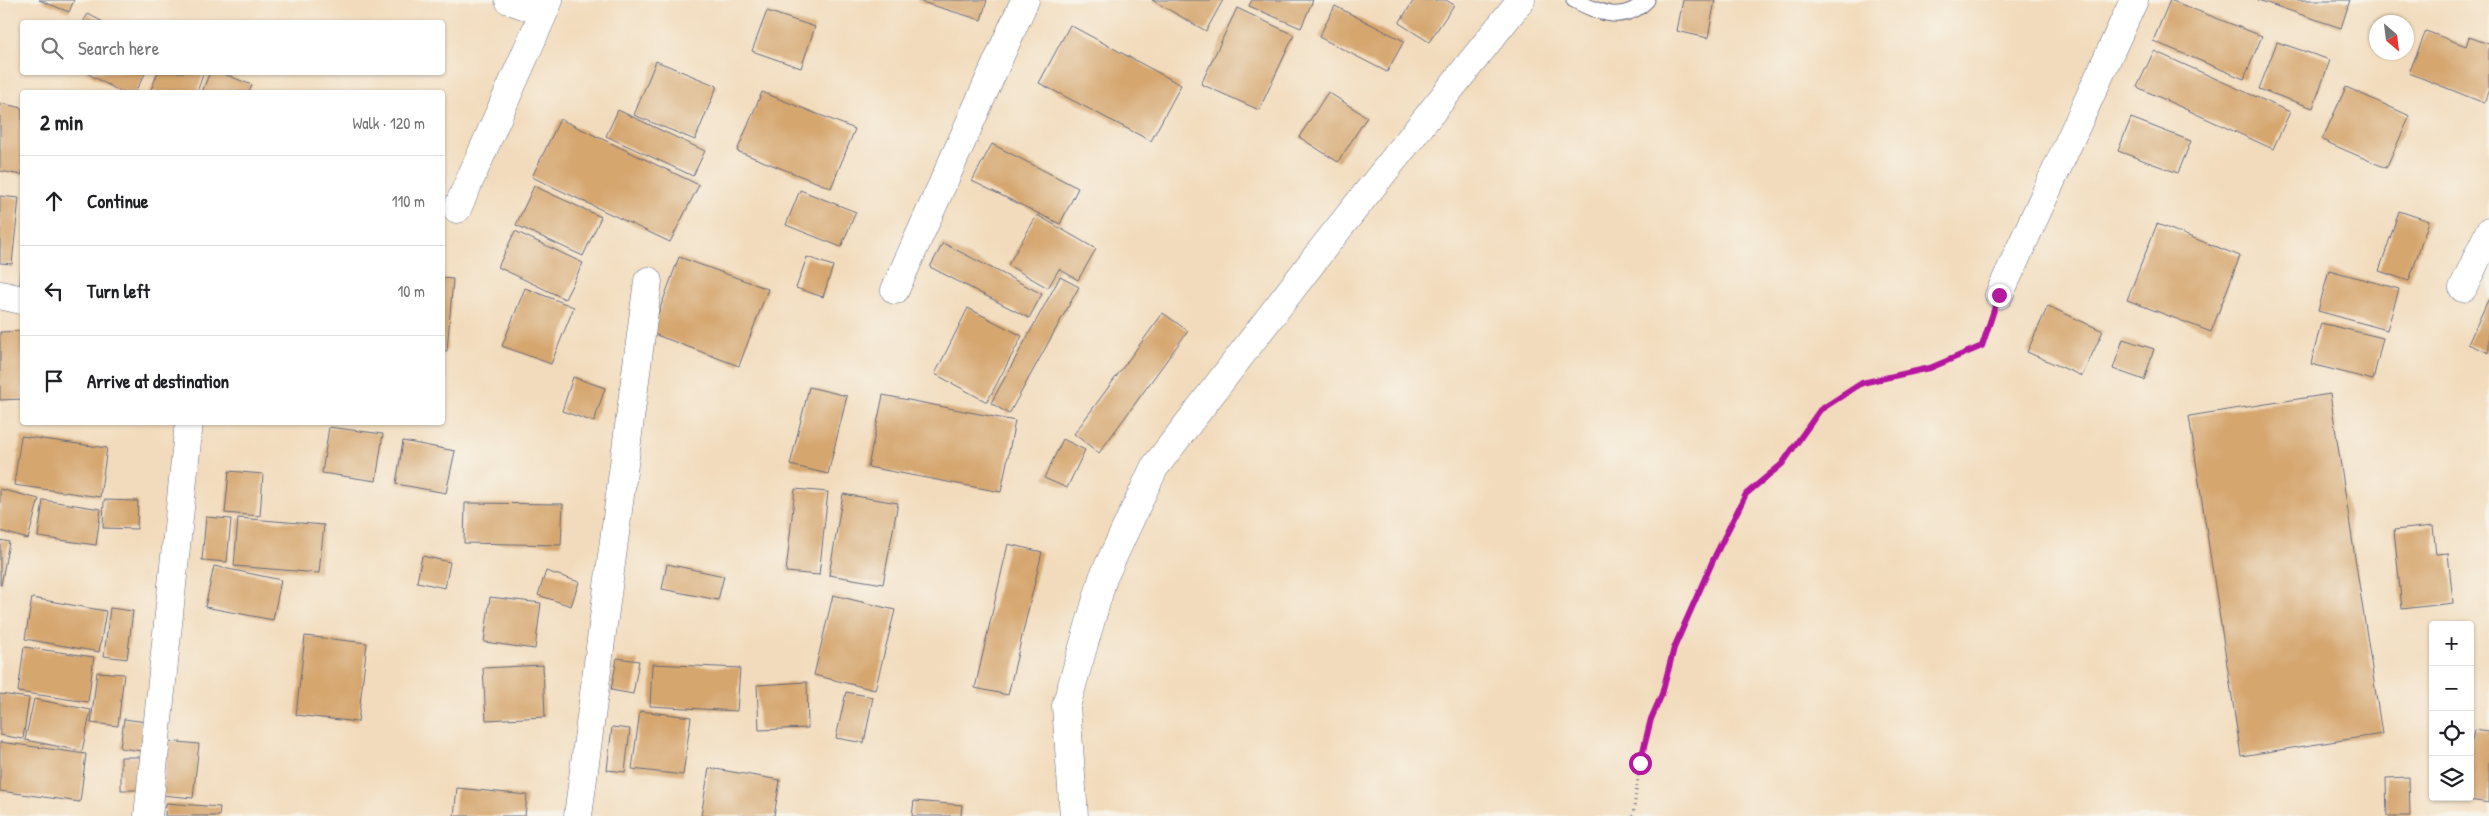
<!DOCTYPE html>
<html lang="en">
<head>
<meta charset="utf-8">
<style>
	:root { --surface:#fff; --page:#f6f6f6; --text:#202124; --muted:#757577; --line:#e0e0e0 }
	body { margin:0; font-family:"Patrick Hand",sans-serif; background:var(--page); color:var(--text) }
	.controls { position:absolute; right:15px; bottom:15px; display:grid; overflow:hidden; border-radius:5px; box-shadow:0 1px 4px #0004 }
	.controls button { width:45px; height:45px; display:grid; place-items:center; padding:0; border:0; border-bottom:1px solid var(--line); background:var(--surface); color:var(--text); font:25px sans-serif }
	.compass { position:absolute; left:2369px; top:15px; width:45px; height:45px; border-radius:50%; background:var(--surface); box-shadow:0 1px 4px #0004; rotate:152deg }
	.stop { position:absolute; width:15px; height:15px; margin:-11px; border:4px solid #b5179e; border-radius:50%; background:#fff }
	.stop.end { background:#b5179e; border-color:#fff; box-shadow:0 1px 5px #0008 }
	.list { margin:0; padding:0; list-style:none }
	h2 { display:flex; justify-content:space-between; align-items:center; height:65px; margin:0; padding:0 20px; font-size:21px }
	h2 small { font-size:16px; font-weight:400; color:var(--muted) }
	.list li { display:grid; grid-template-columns:32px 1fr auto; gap:15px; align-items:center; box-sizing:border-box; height:90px; padding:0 20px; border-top:1px solid var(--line) }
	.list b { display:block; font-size:19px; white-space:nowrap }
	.list em { font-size:16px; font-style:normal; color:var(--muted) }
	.icon { flex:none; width:28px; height:28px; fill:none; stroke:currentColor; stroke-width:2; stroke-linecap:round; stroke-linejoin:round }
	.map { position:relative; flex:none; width:2489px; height:816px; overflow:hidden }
	.search { position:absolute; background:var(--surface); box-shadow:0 1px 4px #0004; left:20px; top:20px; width:425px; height:55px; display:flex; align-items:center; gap:12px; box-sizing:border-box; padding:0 18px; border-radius:5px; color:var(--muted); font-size:19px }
	.panel { position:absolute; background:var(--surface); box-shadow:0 1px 4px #0004; left:20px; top:90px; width:425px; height:335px; border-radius:5px }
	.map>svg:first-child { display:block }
	.building { fill:#d5a66e }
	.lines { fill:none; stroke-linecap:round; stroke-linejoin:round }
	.service-casing { stroke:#666b7f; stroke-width:17 }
	.minor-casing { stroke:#666b7f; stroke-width:29 }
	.path { stroke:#666b7f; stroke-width:3; stroke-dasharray:1 4; stroke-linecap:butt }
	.service { stroke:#fff; stroke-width:15 }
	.minor { stroke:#fff; stroke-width:28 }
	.route { stroke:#b5179e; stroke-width:6 }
</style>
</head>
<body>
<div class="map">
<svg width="2489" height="816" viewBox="0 0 2489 816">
	<rect width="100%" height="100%" fill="#f7f3e8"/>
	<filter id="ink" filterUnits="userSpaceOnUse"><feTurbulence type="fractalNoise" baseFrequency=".02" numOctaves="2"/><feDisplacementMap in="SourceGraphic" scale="10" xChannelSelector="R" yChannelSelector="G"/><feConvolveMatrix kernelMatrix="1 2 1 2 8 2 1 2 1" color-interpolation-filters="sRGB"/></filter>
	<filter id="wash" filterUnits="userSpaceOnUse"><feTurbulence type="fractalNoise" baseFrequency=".0096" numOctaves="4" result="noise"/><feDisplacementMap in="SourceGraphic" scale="20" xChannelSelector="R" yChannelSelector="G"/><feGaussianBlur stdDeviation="1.12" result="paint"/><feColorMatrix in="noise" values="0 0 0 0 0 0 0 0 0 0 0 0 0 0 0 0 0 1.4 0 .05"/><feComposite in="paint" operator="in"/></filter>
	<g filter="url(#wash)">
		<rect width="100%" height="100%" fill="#f2dbbc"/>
		<g id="blocks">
			<path class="building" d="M39 0H74L69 12Z
				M915 0H987L981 20Z
				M1152 0H1223L1206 31Z
				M1252 0H1313L1301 28 1249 6Z
				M1414 0H1446L1454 5 1429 42 1399 23Z
				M1683 0H1715L1708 38 1677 31Z
				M2170 0 2262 36 2244 79 2153 41Z
				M2258 0H2350L2341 28Z
				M1335 6 1404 41 1387 72 1319 37Z
				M1237 8 1294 35 1259 110 1201 84Z
				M767 11 815 27 801 68 752 51Z
				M88 14 103 22H83Z
				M1070 25 1181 85 1151 141 1039 83Z
				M2426 31 2466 46 2469 37 2489 44V89L2484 103 2409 73Z
				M2277 42 2330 60 2313 108 2259 89Z
				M2154 51 2290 112 2273 149 2137 87Z
				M656 61 717 86 695 140 634 115Z
				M85 72H146L135 92H121Z
				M158 72H204L197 92H150Z
				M210 72H219L252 85 249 92H202Z
				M2346 87 2410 116 2386 168 2322 140Z
				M762 92 855 129 831 188 737 151Z
				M1328 92 1367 117 1338 162 1299 137Z
				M0 103 22 108V175L0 171Z
				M618 110 705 151 693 176 606 136Z
				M2131 118 2191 141 2178 173 2118 151Z
				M560 119 699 185 670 242 532 177Z
				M992 144 1078 188 1060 224 972 181Z
				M534 186 601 217 583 256 516 225Z
				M800 190 856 212 841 247 786 225Z
				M0 196 19 198 12 264 0 263Z
				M2399 211 2429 221 2409 281 2379 271Z
				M1037 215 1096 249 1078 280 1059 269 1048 288 1008 265Z
				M2157 224 2240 256 2211 332 2127 300Z
				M515 231 583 263 565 299 498 267Z
				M943 243 1042 294 1029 318 930 267Z
				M679 257 768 289 739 366 651 333Z
				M807 257 833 266 823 297 796 288Z
				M2329 270 2399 289 2387 330 2318 311Z
				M21 272H22V286H20Z
				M1060 277 1079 287 1009 414 991 403Z
				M442 278 453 279 447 351 442 350Z
				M525 288 574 307 551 364 502 346Z
				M2489 298V353L2468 344Z
				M2048 306 2103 331 2082 376 2027 352Z
				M968 308 1022 336 987 402 935 374Z
				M1163 313 1188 331 1099 453 1074 434Z
				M2321 323 2383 338 2373 380 2311 364Z
				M22 331V399L0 400V332Z
				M2123 339 2154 349 2144 380 2113 369Z
				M573 377 605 388 594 422 562 411Z
				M809 387 847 396 828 474 790 465Z
				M2330 394 2382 734 2241 756 2189 416Z
				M883 395 1015 421 1001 492 868 467Z
				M373 422H402V425Z
				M329 427 383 434 376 481 322 473Z
				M21 436 107 448 100 497 14 485Z
				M1063 439 1085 450 1067 488 1044 478Z
				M403 441 455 451 446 493 396 484Z
				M229 471 263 474 260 516 225 513Z
				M0 489 39 499 28 539 0 531Z
				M795 489 828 492 819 575 786 572Z
				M843 494 898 503 883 584 829 575Z
				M43 500 101 509 96 545 38 537Z
				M104 500 138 501 137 529 103 528Z
				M465 503 563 504 561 545 464 543Z
				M206 517 231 519 227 562 202 560Z
				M238 518 324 525 319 573 234 566Z
				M2433 526 2436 554 2448 553 2453 603 2402 609 2394 530Z
				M0 540 9 542 1 585H0Z
				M1008 544 1042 552 1008 695 975 688Z
				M422 556 450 562 445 588 417 582Z
				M667 564 724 576 718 600 662 589Z
				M214 566 281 580 273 620 205 607Z
				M546 571 579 582 571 606 538 595Z
				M833 595 895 610 875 690 814 675Z
				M490 597 541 603 535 649 484 642Z
				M32 598 106 611 99 652 25 639Z
				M110 608 133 611 127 659 104 656Z
				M305 636 367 643 358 722 296 715Z
				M24 647 94 657 88 702 18 692Z
				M617 658 639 661 633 694 611 690Z
				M652 664 740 668 737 711 650 706Z
				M543 665 545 717 486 720 483 668Z
				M97 672 124 674 118 726 91 723Z
				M807 682 808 728 759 730 757 685Z
				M846 692 873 697 864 743 836 738Z
				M0 694 29 698 23 739 0 735Z
				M34 699 91 710 82 751 25 740Z
				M640 711 691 717 683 775 632 769Z
				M124 719 146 722 142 751 120 748Z
				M612 727 630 729 625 772 607 770Z
				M2474 730 2489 732V803L2462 799 2470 797V751Z
				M168 741 199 744 193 798 162 795Z
				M0 742 86 754 80 802 0 791Z
				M121 757H141V790H121Z
				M709 768 780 780 774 816H701Z
				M2409 777 2410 816H2387L2386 778Z
				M457 788 527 795 525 816H454Z
				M914 801 962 805 961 816H912Z
				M166 803 220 807 219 816H165Z"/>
		</g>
	</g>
	<g filter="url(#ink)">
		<use href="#blocks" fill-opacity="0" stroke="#666b7f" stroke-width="1"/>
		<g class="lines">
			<defs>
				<path id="service" d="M1574 0C1600 13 1623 24 1647 0"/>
				<path id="minor" d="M509 0 544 12 549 0
					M457 209 544 12
					M2463 288 2489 232
					M895 290 1025 0
					M0 295 22 300
					M1999 295 2134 0
					M148 816 189 422
					M578 816 648 281
					M1074 816 1066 706 1103 578 1154 468 1327 243 1521 0"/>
			</defs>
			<use href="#service" class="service-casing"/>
			<use href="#minor" class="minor-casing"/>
			<path class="path" d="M1633 816 1640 763 1651 719 1662 694 1674 648 1713 558 1746 494 1782 464 1821 410 1862 383 1931 368 1982 346 1989 324"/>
			<use href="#service" class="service"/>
			<use href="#minor" class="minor"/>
		</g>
	</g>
	<g class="lines" filter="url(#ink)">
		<path class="route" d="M1640 763 1651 719 1662 694 1674 648 1714 558 1746 494 1782 464 1820 410 1862 383 1930 368 1982 346 1999 295"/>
	</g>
</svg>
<div class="controls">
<button>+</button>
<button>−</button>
<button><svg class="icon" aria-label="locate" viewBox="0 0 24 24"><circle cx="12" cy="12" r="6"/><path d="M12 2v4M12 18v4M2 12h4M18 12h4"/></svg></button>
<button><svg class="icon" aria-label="layers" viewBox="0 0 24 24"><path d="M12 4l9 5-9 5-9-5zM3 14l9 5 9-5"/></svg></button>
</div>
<svg class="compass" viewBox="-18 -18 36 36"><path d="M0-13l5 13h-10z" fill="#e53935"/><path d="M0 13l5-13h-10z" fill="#757577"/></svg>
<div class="stop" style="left:1640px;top:763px"></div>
<div class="stop end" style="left:1999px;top:295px"></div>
<div class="search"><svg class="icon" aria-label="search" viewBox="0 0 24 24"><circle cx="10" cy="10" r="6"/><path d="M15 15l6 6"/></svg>Search here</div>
<section class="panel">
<h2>2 min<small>Walk · 120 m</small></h2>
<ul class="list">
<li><svg class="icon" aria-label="ahead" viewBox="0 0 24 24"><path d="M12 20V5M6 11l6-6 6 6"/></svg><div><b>Continue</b></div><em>110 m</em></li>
<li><svg class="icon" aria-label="left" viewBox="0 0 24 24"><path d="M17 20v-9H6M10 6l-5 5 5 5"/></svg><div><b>Turn left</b></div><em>10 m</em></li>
<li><svg class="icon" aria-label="arrive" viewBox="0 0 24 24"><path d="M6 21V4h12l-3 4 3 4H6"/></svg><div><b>Arrive at destination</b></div></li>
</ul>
</section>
</div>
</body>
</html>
